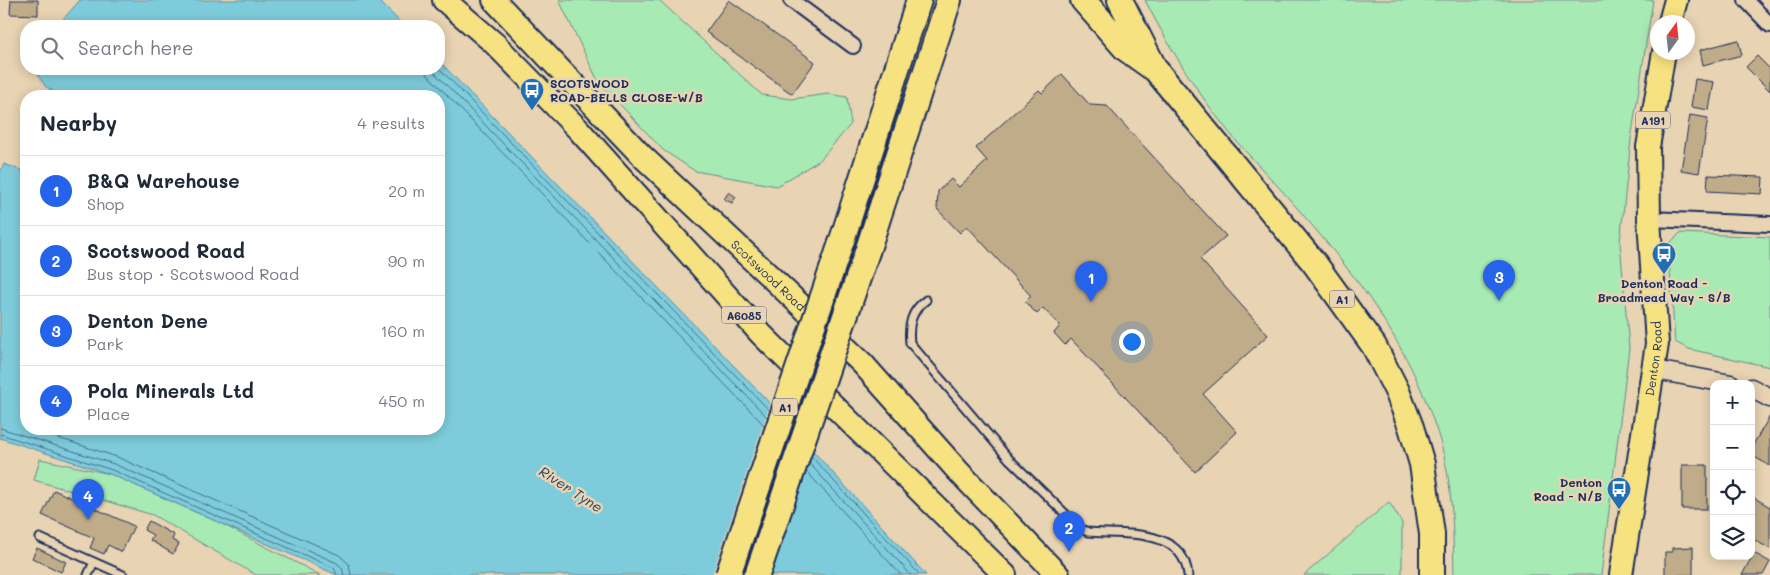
<!DOCTYPE html>
<html lang="en">
<head>
<meta charset="utf-8">
<style>
	:root { --surface:#fff; --page:#f6f6f7; --text:#1f2937; --muted:#747a83; --line:#e0e1e3; --accent:#2563eb }
	body { margin:0; font-family:Mali,sans-serif; background:var(--page); color:var(--text) }
	.controls { position:absolute; right:15px; bottom:15px; display:grid; overflow:hidden; border-radius:10px; box-shadow:0 2px 12px #0003 }
	.controls button { width:45px; height:45px; display:grid; place-items:center; padding:0; border:0; border-bottom:1px solid var(--line); background:var(--surface); color:var(--text); font:25px sans-serif }
	.compass { position:absolute; left:1650px; top:15px; width:45px; height:45px; border-radius:50%; background:var(--surface); box-shadow:0 2px 12px #0003; rotate:15deg }
	.you { position:absolute; left:1131px; top:341px; width:18px; height:18px; margin:-12px; border:4px solid #fff; border-radius:50%; background:#1a73e8; box-shadow:0 0 0 8px #1a73e833 }
	.badge { display:grid; place-items:center; width:32px; height:32px; border-radius:50%; background:var(--accent); color:#fff; font-size:16px; font-weight:700 }
	.pin { position:absolute; translate:-50% -41px; filter:drop-shadow(0 1px 2px #0008) }
	.pin::after { content:''; position:absolute; top:26px; width:18px; height:15px; background:inherit; clip-path:polygon(0 0,100% 0,50% 100%) }
	.list { margin:0; padding:0; list-style:none }
	h2 { display:flex; justify-content:space-between; align-items:center; height:65px; margin:0; padding:0 20px; font-size:21px }
	h2 small { font-size:16px; font-weight:400; color:var(--muted) }
	.list li { display:grid; grid-template-columns:32px 1fr auto; gap:15px; align-items:center; box-sizing:border-box; height:70px; padding:0 20px; border-top:1px solid var(--line) }
	.list b { display:block; font-size:19px; white-space:nowrap }
	.list p { margin:0; font-size:16px; white-space:nowrap; color:var(--muted) }
	.list em { font-size:16px; font-style:normal; color:var(--muted) }
	.icon { flex:none; width:28px; height:28px; fill:none; stroke:currentColor; stroke-width:2; stroke-linecap:round; stroke-linejoin:round }
	.map { position:relative; flex:none; width:1770px; height:575px; overflow:hidden }
	.search { position:absolute; background:var(--surface); box-shadow:0 2px 12px #0003; left:20px; top:20px; width:425px; height:55px; display:flex; align-items:center; gap:12px; box-sizing:border-box; padding:0 18px; border-radius:20px; color:var(--muted); font-size:19px }
	.panel { position:absolute; background:var(--surface); box-shadow:0 2px 12px #0003; left:20px; top:90px; width:425px; height:345px; border-radius:20px }
	.map>svg:first-child { display:block }
	.green { fill:#a8eab4; stroke:#628c89 }
	.water { fill:#7eccdb; stroke:#568da9 }
	.pier { fill:#e8d3b2 }
	.lines { fill:none; stroke-linecap:round; stroke-linejoin:round }
	.shore { stroke:#436e90; stroke-width:1 }
	.building { fill:#c0ac89; stroke:#1b2f5e }
	.service-casing { stroke:#1b2f5e; stroke-width:11 }
	.minor-casing { stroke:#1b2f5e; stroke-width:18 }
	.tertiary-casing { stroke:#1b2f5e; stroke-width:21 }
	.primary-casing { stroke:#1b2f5e; stroke-width:26 }
	.trunk-casing { stroke:#1b2f5e; stroke-width:28 }
	.service { stroke:#e8d3b2; stroke-width:7 }
	.minor { stroke:#e8d3b2; stroke-width:14 }
	.tertiary { stroke:#e8d3b2; stroke-width:18 }
	.primary { stroke:#f7e281; stroke-width:22 }
	.trunk { stroke:#f7e281; stroke-width:24 }
	.trunk-bridge-casing { stroke:#1b2f5e; stroke-width:28; stroke-linecap:butt }
	.trunk-bridge { stroke:#f7e281; stroke-width:24 }
	.labels { text-anchor:middle; dominant-baseline:central; stroke-width:5; stroke-linejoin:round; paint-order:stroke }
	.shield { fill:#e8d3b2; stroke:#586077; stroke-width:1 }
	.shield-label { font-size:11px; font-weight:bold; fill:#1b2f5e }
	.poi-label { font-size:12px; font-weight:bold; fill:#1b2f5e; stroke:#e8d3b2; text-anchor:start }
	.street-label { font-size:12px; fill:#1b2f5e; stroke:#e8d3b2 }
	.water-label { font-size:14px; font-style:italic; fill:#253f6a; stroke:#e8d3b2 }
</style>
</head>
<body>
<div class="map">
<svg width="1770" height="575" viewBox="0 0 1770 575">
	<rect width="100%" height="100%" fill="#e8d3b2"/>
	<filter id="ink" filterUnits="userSpaceOnUse"><feTurbulence type="fractalNoise" baseFrequency=".02" numOctaves="2"/><feDisplacementMap in="SourceGraphic" scale="10" xChannelSelector="R" yChannelSelector="G"/><feConvolveMatrix kernelMatrix="1 2 1 2 8 2 1 2 1" color-interpolation-filters="sRGB"/></filter>
	<g filter="url(#ink)">
		<path class="green" d="M559 0H659L762 95 792 99 828 94 847 97 851 124 820 160 777 186 695 171 663 150 598 81Z
			M1145 0H1653L1631 139 1620 242 1629 348 1601 575H1454C1453 531 1453 486 1441 444 1412 346 1357 276 1291 201 1268 174 1242 150 1221 122 1191 83 1167 43 1145 0Z
			M1680 233 1770 237V367L1689 349 1675 342 1668 245Z
			M40 459 110 474 222 524 320 575H256L153 515 34 480Z
			M1389 502 1402 523V575H1304Z"/>
		<path class="water" d="M80 0H378L404 26H57Z
			M439 61 762 395 926 575H337L110 474 0 438V172L4 164 26 172V429H439V96H60L45 86 38 75 39 69H439Z"/>
		<path class="pier" d="M771 401 814 448 771 575H712Z"/>
		<g class="lines">
			<path class="shore" d="M439 68 770 411
				M422 69 765 426
				M431 69 768 418
				M0 428 114 464 337 563 342 568 344 575
				M31 429 117 457 339 555 349 564 351 575
				M0 434 112 470 334 568 337 575
				M811 456 920 575
				M809 463 911 575
				M806 471 901 575"/>
		</g>
		<path class="building" d="M11 0H38V15L10 14Z
			M729 0 815 62 792 94 706 32Z
			M1738 40 1742 55 1703 65 1700 50Z
			M1757 56 1770 69V91L1746 67Z
			M1062 74 1090 105 1107 106 1226 236 1200 259 1268 335 1203 394 1237 432 1195 472 1071 339 1065 345 1054 333 1060 326 1043 308 1037 314 1025 302 1031 296 967 226 960 233 937 209 938 191 951 179 959 187 987 161 976 148 1039 90 1042 93Z
			M1695 79 1714 82 1709 110 1691 107Z
			M1690 115 1708 118 1699 173 1681 170Z
			M1708 175 1763 177 1762 194 1707 191Z
			M729 192 736 197 732 203 724 199Z
			M1770 416V466L1751 455V448Z
			M1682 465H1707V509H1682Z
			M54 490 134 526 122 552 108 545 104 554 90 548 94 538 42 515Z
			M1751 496 1770 507V549L1751 538Z
			M149 521 174 535 172 540 179 544 173 554 150 540 153 535 144 530Z
			M1693 547V575H1665V552H1672V548Z
			M37 548 66 562 61 572 32 558Z
			M1754 553 1770 562 1763 575H1742Z"/>
		<g class="lines">
			<defs>
				<path id="service" d="M926 300C911 311 908 325 910 343L1009 459 1081 529 1088 532C1123 535 1183 527 1188 575
					M40 538 123 575
					M88 575 94 562"/>
				<path id="minor" d="M791 0 853 46
					M1746 0 1770 25
					M1649 219 1770 224"/>
				<path id="tertiary" d="M1655 370 1731 384
					M1751 388 1770 398"/>
				<g id="primary">
					<path d="M444 0 494 43 578 129 761 334 1005 575"/>
					<path id="s1" d="M494 0 642 156 862 363 958 471 1058 575"/>
					<path d="M1670 22 1676 0"/>
					<path id="s2" d="M1621 575 1657 344 1649 219 1648 147 1664 52"/>
				</g>
				<path id="trunk" d="M1083 0 1126 49 1151 67
					M1120 0 1155 69 1315 264 1374 346 1397 391 1411 427 1422 464 1432 534V575
					M842 240 919 0
					M868 249 949 0"/>
			</defs>
			<use href="#service" class="service-casing"/>
			<use href="#minor" class="minor-casing"/>
			<use href="#tertiary" class="tertiary-casing"/>
			<use href="#primary" class="primary-casing"/>
			<use href="#trunk" class="trunk-casing"/>
			<use href="#service" class="service"/>
			<use href="#minor" class="minor"/>
			<use href="#tertiary" class="tertiary"/>
			<use href="#primary" class="primary"/>
			<use href="#trunk" class="trunk"/>
			<defs>
				<path id="trunk-bridge" d="M728 575 842 240
					M757 575 868 249"/>
			</defs>
			<use href="#trunk-bridge" class="trunk-bridge-casing"/>
			<use href="#trunk-bridge" class="trunk-bridge"/>
		</g>
	</g>
	<defs>
		<symbol id="bus-pin" viewBox="-11 -11 22 30"><path d="M0 17L-7.5 6A9.5 9.5 0 1 1 7.5 6Z" fill="#1f6fb2" stroke="#e8d3b2"/><path d="M-5-6H5V4H4V6H2V4H-2V6H-4V4H-5ZM-3.5-4V0h7V-4ZM-3.5 1.2v1.5H-2V1.2ZM2 1.2v1.5H3.5V1.2Z" fill="#fff"/></symbol>
	</defs>
	<g fill-rule="evenodd">
		<use href="#bus-pin" x="518" y="76" width="28" height="38"/>
		<use href="#bus-pin" x="1650" y="240" width="28" height="38"/>
		<use href="#bus-pin" x="1605" y="475" width="28" height="38"/>
	</g>
	<g class="labels">
		<g class="shield">
			<rect x="1635.5" y="111.5" width="35" height="17" rx="4"/>
			<rect x="1329.5" y="290.5" width="25" height="17" rx="4"/>
			<rect x="721.5" y="306.5" width="45" height="17" rx="4"/>
			<rect x="772.5" y="398.5" width="25" height="17" rx="4"/>
		</g>
		<g class="shield-label">
			<text x="1653" y="120">A191</text>
			<text x="1342" y="299">A1</text>
			<text x="744" y="315">A6085</text>
			<text x="785" y="407">A1</text>
		</g>
		<g class="poi-label">
			<text x="550" y="83">SCOTSWOOD<tspan x="550" dy="14">ROAD-BELLS CLOSE-W/B</tspan></text>
			<text x="1664" y="283" text-anchor="middle">Denton Road -<tspan x="1664" dy="14">Broadmead Way - S/B</tspan></text>
			<text x="1602" y="482" text-anchor="end">Denton<tspan x="1602" dy="14">Road - N/B</tspan></text>
		</g>
		<g class="street-label">
			<text stroke="none"><textPath href="#s1" startOffset="389">Scotswood Road</textPath></text>
			<text stroke="none"><textPath href="#s2" startOffset="219">Denton Road</textPath></text>
		</g>
		<g class="water-label">
			<text transform="translate(571 489) rotate(33)">River Tyne</text>
		</g>
	</g>
</svg>
<div class="controls">
<button>+</button>
<button>−</button>
<button><svg class="icon" aria-label="locate" viewBox="0 0 24 24"><circle cx="12" cy="12" r="6"/><path d="M12 2v4M12 18v4M2 12h4M18 12h4"/></svg></button>
<button><svg class="icon" aria-label="layers" viewBox="0 0 24 24"><path d="M12 4l9 5-9 5-9-5zM3 14l9 5 9-5"/></svg></button>
</div>
<svg class="compass" viewBox="-18 -18 36 36"><path d="M0-13l5 13h-10z" fill="#e53935"/><path d="M0 13l5-13h-10z" fill="#747a83"/></svg>
<div class="you"></div>
<div class="pin badge" style="left:1091px;top:302px">1</div>
<div class="pin badge" style="left:1069px;top:552px">2</div>
<div class="pin badge" style="left:1499px;top:301px">3</div>
<div class="pin badge" style="left:88px;top:520px">4</div>
<div class="search"><svg class="icon" aria-label="search" viewBox="0 0 24 24"><circle cx="10" cy="10" r="6"/><path d="M15 15l6 6"/></svg>Search here</div>
<section class="panel">
<h2>Nearby<small>4 results</small></h2>
<ul class="list">
<li><span class="badge">1</span><div><b>B&amp;Q Warehouse</b><p>Shop</p></div><em>20 m</em></li>
<li><span class="badge">2</span><div><b>Scotswood Road</b><p>Bus stop · Scotswood Road</p></div><em>90 m</em></li>
<li><span class="badge">3</span><div><b>Denton Dene</b><p>Park</p></div><em>160 m</em></li>
<li><span class="badge">4</span><div><b>Pola Minerals Ltd</b><p>Place</p></div><em>450 m</em></li>
</ul>
</section>
</div>
</body>
</html>
